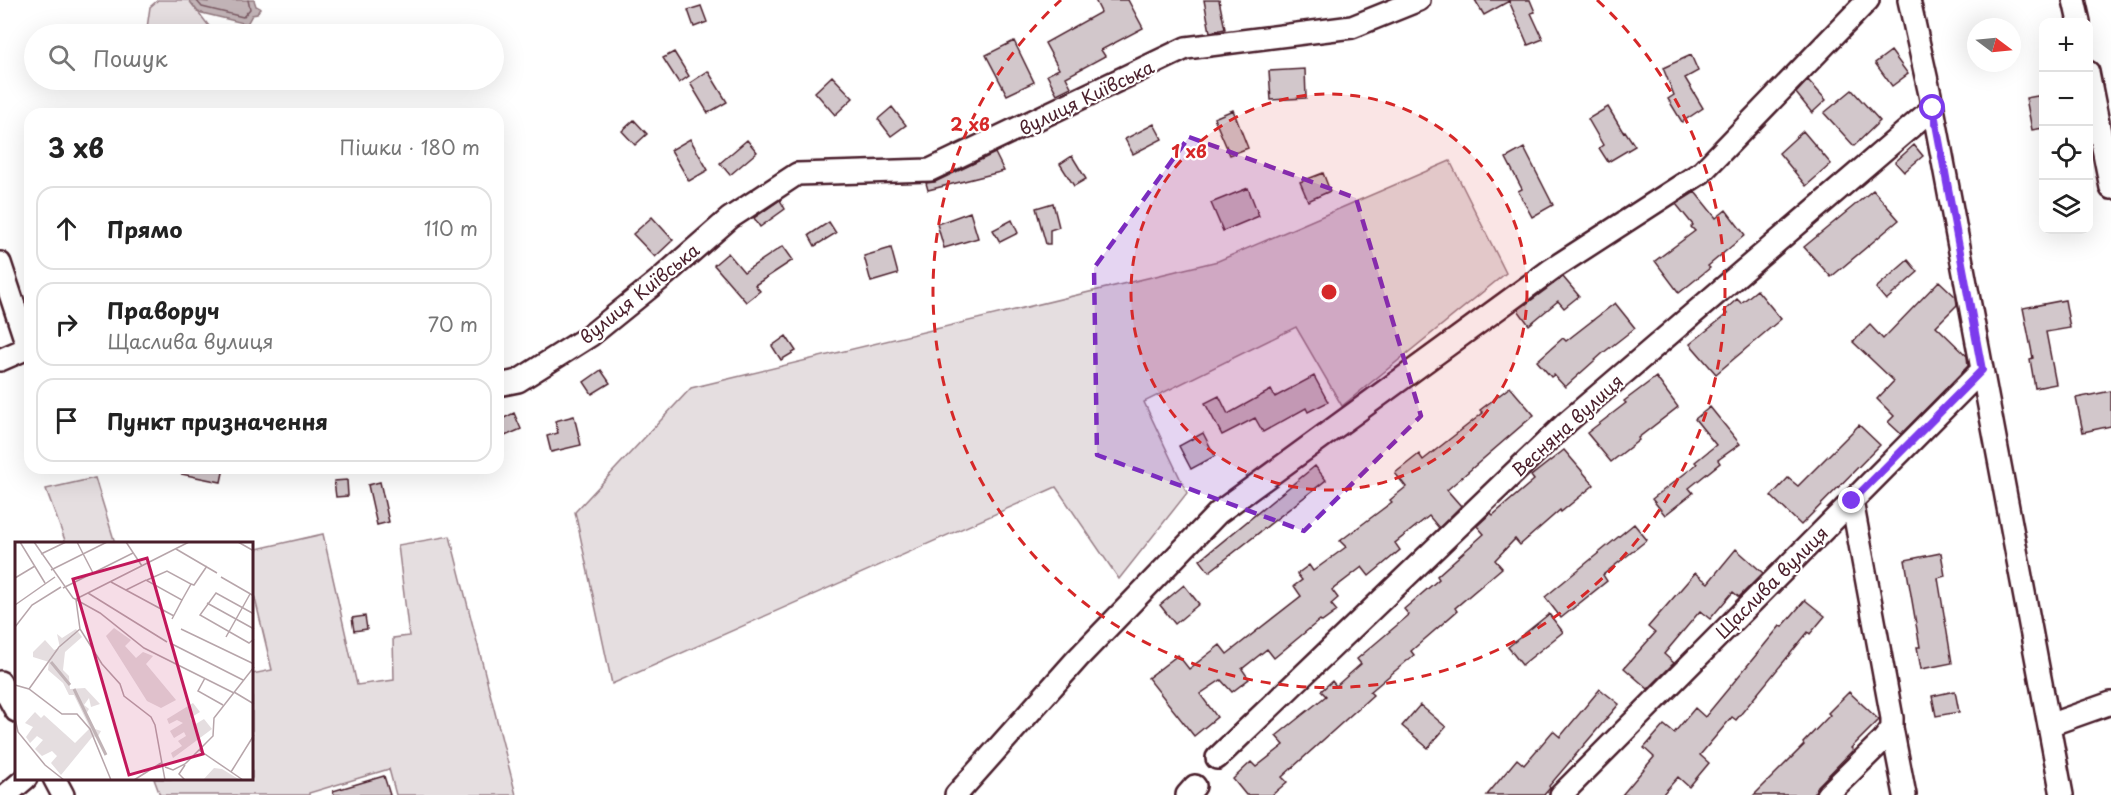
<!DOCTYPE html>
<html lang="uk">
<head>
<meta charset="utf-8">
<style>
	:root { --surface:#fff; --page:#f6f6f6; --text:#222; --muted:#767676; --line:#e0e0e0 }
	body { margin:0; font-family:"Playpen Sans",sans-serif; background:var(--page); color:var(--text) }
	.controls { position:absolute; right:18px; top:18px; display:grid; overflow:hidden; border-radius:12px; box-shadow:0 6px 24px #0002 }
	.controls button { width:54px; height:54px; display:grid; place-items:center; padding:0; border:0; border-bottom:2px solid var(--line); background:var(--surface); color:var(--text); font:30px sans-serif }
	.compass { position:absolute; left:1967px; top:18px; width:54px; height:54px; border-radius:50%; background:var(--surface); box-shadow:0 6px 24px #0002; rotate:106deg }
	.stop { position:absolute; width:18px; height:18px; margin:-14px; border:4px solid #7c3aed; border-radius:50%; background:#fff }
	.stop.end { background:#7c3aed; border-color:#fff; box-shadow:0 2px 6px #0008 }
	.list { margin:0; padding:0; list-style:none }
	h2 { display:flex; justify-content:space-between; align-items:center; height:78px; margin:0; padding:0 24px; font-size:26px }
	h2 small { font-size:20px; font-weight:400; color:var(--muted) }
	.list li { display:grid; grid-template-columns:39px 1fr auto; gap:18px; align-items:center; box-sizing:border-box; height:84px; margin:0 12px 12px; padding:0 12px; border:2px solid var(--line); border-radius:18px }
	.list b { display:block; font-size:22px; white-space:nowrap }
	.list p { margin:0; font-size:20px; white-space:nowrap; color:var(--muted) }
	.list em { font-size:20px; font-style:normal; color:var(--muted) }
	.icon { flex:none; width:33px; height:33px; fill:none; stroke:currentColor; stroke-width:2; stroke-linecap:round; stroke-linejoin:round }
	.map { position:relative; flex:none; width:2111px; height:795px; overflow:hidden }
	.search { position:absolute; background:var(--surface); box-shadow:0 6px 24px #0002; left:24px; top:24px; width:480px; height:66px; display:flex; align-items:center; gap:15px; box-sizing:border-box; padding:0 21px; border-radius:33px; color:var(--muted); font-size:22px }
	.panel { position:absolute; background:var(--surface); box-shadow:0 6px 24px #0002; left:24px; top:108px; width:480px; height:366px; border-radius:18px }
	.map>svg:first-child { display:block }
	.green { fill:#e5dee0; stroke:#987e86; stroke-width:1.5 }
	.water { fill:#c1b3b6; stroke:#91787e; stroke-width:1.5 }
	.lines { fill:none; stroke-linecap:round; stroke-linejoin:round }
	.shore { stroke:#7a5a63; stroke-width:1.5 }
	.building { fill:#d2c7cb; stroke:#4a1f2b; stroke-width:1.5 }
	.minor-casing { stroke:#4a1f2b; stroke-width:26 }
	.minor { stroke:#fff; stroke-width:21 }
	.route { stroke:#7c3aed; stroke-width:8 }
	.marked { fill:#7b2cbf; fill-opacity:0.2; stroke:#7b2cbf; stroke-width:4.5; stroke-dasharray:12 8; stroke-linejoin:round }
	.ring { fill:none; stroke:#d62828; stroke-width:3; stroke-dasharray:10 8 }
	.labels { text-anchor:middle; dominant-baseline:central; stroke-width:4.5; stroke-linejoin:round; paint-order:stroke }
	.street-label { font-size:18px; fill:#4a1f2b; stroke:#fff }
	.inset-river { fill:none; stroke:#c1b3b6; stroke-width:3 }
	.inset-road { fill:none; stroke:#b7a5aa; stroke-width:1.5 }
	.view { fill:#c2185b; fill-opacity:0.15; stroke:#c2185b; stroke-width:3 }
	.inset-edge { fill:none; stroke:#4a1f2b; stroke-width:3 }
	.centre { fill:#d62828; stroke:#fff; stroke-width:3 }
	.ring-label { font-size:18px; text-anchor:middle; font-weight:bold; fill:#d62828; stroke:#fff; stroke-width:4.5; stroke-linejoin:round; paint-order:stroke }
</style>
</head>
<body>
<div class="map">
<svg width="2111" height="795" viewBox="0 0 2111 795">
	<rect width="100%" height="100%" fill="#fff"/>
	<filter id="ink" filterUnits="userSpaceOnUse"><feTurbulence type="fractalNoise" baseFrequency=".0167" numOctaves="2"/><feDisplacementMap in="SourceGraphic" scale="12" xChannelSelector="R" yChannelSelector="G"/><feConvolveMatrix kernelMatrix="1 2 1 2 8 2 1 2 1" color-interpolation-filters="sRGB"/></filter>
	<g filter="url(#ink)">
		<path class="green" d="M158 0H189L215 34H157L147 28 150 7Z
			M1450 161 1506 273 1342 406 1296 327 1144 402 1187 493 1119 579 1056 487 612 684 575 512 691 388 1218 261Z
			M95 478 115 543H66L46 489Z
			M323 534 357 685 394 680 393 638 409 636 398 545 450 536 516 795H396L389 769 309 793V795H160L154 779 252 778V674L272 670 252 586V550Z"/>
		<path class="water" d="M189 0 208 2V0H254L256 6 260 8 257 14 252 15 247 24 198 12Z"/>
		<g class="lines">
			<path class="shore" d="M196 0 202 7 243 17 250 9 248 0"/>
		</g>
		<path class="building" d="M1095 0H1128L1143 28 1101 50 1105 56 1066 77 1071 87 1057 94 1047 75 1059 69 1045 43 1101 12Z
			M1204 0H1219L1225 29 1210 32Z
			M1475 0H1530L1535 12 1531 13 1543 39 1528 45 1509 1 1484 15Z
			M701 6 707 22 694 27 688 10Z
			M1014 41 1034 82 1007 95 986 55Z
			M1891 51 1908 74 1892 86 1875 63Z
			M674 52 689 76 679 83 663 58Z
			M1691 55 1698 71 1685 78 1703 108 1682 122 1668 99 1674 95 1663 68Z
			M1305 69 1306 98 1271 100 1269 71Z
			M708 71 727 102 708 113 690 83Z
			M832 76 853 98 835 115 815 92Z
			M1808 80 1826 100 1812 113 1796 93Z
			M1852 90 1880 121 1854 146 1824 113Z
			M2043 95V128L2032 130 2026 98Z
			M892 107 906 125 891 136 878 119Z
			M1608 107 1623 132 1625 131 1635 146 1608 162 1599 148 1603 145 1588 119Z
			M1233 110 1248 148 1230 155 1214 118Z
			M634 120 647 134 635 145 622 131Z
			M1154 124 1162 139 1133 154 1125 139Z
			M1803 131 1831 164 1806 186 1779 153Z
			M690 139 708 170 689 181 671 150Z
			M747 140 757 152 730 175 720 163Z
			M1914 145 1923 156 1904 172 1895 162Z
			M1524 148 1553 205 1532 217 1518 191 1522 189 1506 158Z
			M995 153 1004 171 928 190 926 183 935 182Z
			M1072 156 1086 179 1074 186 1060 164Z
			M1323 173 1330 191 1308 201 1300 182Z
			M1248 188 1259 216 1223 231 1211 203Z
			M1873 190 1899 220 1831 277 1804 247Z
			M1695 192 1716 218 1726 210 1745 235 1708 266 1710 268 1679 293 1655 261 1695 231 1691 227 1693 225 1676 204Z
			M780 200 785 209 760 227 754 218Z
			M1053 203 1059 227 1050 230V244H1046L1036 208Z
			M970 212 978 238 944 248 937 224Z
			M652 217 673 240 655 257 633 234Z
			M1012 220 1018 233 1000 242 993 230Z
			M829 222 836 233 815 246 809 235Z
			M783 246 793 260 755 285 760 291 746 302 714 265 728 253 744 272Z
			M891 248 898 274 871 282 864 256Z
			M1908 260 1918 272 1886 300 1876 288Z
			M1563 277 1579 296 1564 308 1558 301 1529 325 1518 310Z
			M1939 281 1956 297 1957 305 1936 326 1967 356 1968 366 1901 434 1888 422 1894 416 1877 399 1894 381 1853 342 1870 325 1883 339Z
			M1757 290 1781 319 1716 374 1690 344 1727 314 1724 311 1737 299 1741 303Z
			M2065 300 2070 328 2046 332 2056 384 2035 388 2030 359 2033 358 2023 308Z
			M1615 303 1635 328 1603 353 1565 387 1554 375 1551 377 1537 361 1563 338 1566 341Z
			M786 336 796 351 781 360 772 346Z
			M601 370 610 383 592 394 584 382Z
			M1314 376 1328 402 1308 412 1306 408 1263 432 1255 418 1222 435 1205 403 1219 396 1228 414 1271 390 1275 397Z
			M1656 377 1678 407 1638 438 1639 440 1611 462 1587 433 1626 403 1624 401Z
			M1510 387 1534 415 1447 490 1461 506 1439 528 1429 516 1395 543 1400 550 1369 576 1362 567 1332 590 1338 598 1331 604 1337 611 1322 622 1320 620 1274 658 1267 649 1242 669 1249 679 1232 692 1221 680 1200 694 1217 717 1194 736 1148 678 1178 655 1189 669 1220 645 1227 654 1301 596 1294 586 1302 580 1297 574 1309 565 1313 571 1346 547 1340 541 1392 502 1390 500 1406 487 1395 473 1419 454 1423 460 1483 413 1480 410Z
			M2111 391V426L2083 432 2076 398Z
			M1710 407 1740 444 1718 460 1720 463 1689 488 1693 493 1665 515 1652 499 1697 464 1695 462 1716 445 1695 419Z
			M514 413 521 429 498 439V421Z
			M574 416 581 445 551 452 547 436 558 433 555 421Z
			M1859 425 1880 445 1801 525 1771 496 1788 478 1798 486Z
			M1203 433 1215 456 1191 469 1179 446Z
			M1564 450 1594 485 1561 512 1560 510 1520 545 1515 539 1495 560 1502 568 1455 608 1457 611 1411 651 1414 655 1370 692 1373 695 1282 777 1287 782 1272 795H1246L1233 779 1251 762 1256 767 1284 745 1276 736 1326 696 1321 691 1332 681 1336 686 1361 664 1357 659 1409 615 1404 609 1439 579 1437 576 1484 534 1477 526 1491 513 1493 515 1534 480 1531 476Z
			M1315 466 1326 480 1209 572 1200 560Z
			M182 468H224L221 482 181 474Z
			M347 480 348 496 336 497 334 481Z
			M380 482 389 522 377 525 368 485Z
			M1634 524 1647 540 1603 575 1607 581 1561 618 1545 597Z
			M1736 549 1763 573 1739 597 1733 592 1710 619 1700 611 1664 654 1674 663 1648 689 1624 668 1655 633 1648 627 1695 573 1708 583Z
			M1941 553 1945 576 1938 578 1952 663 1921 669 1917 647H1920L1905 560Z
			M1184 585 1199 604 1175 624 1160 605Z
			M1805 600 1825 616 1810 634 1808 632 1736 720 1732 717 1700 755 1709 763 1689 787 1678 777 1662 795H1622L1654 757 1644 748 1664 725 1674 733 1695 708 1705 717 1780 626 1782 627Z
			M1549 614 1563 632 1522 665 1508 647Z
			M365 616 367 629 354 631 352 618Z
			M1600 689 1619 704 1549 786 1550 788 1544 795H1487L1517 759 1524 765 1553 731 1560 737Z
			M1955 691 1959 712 1936 716 1932 696Z
			M1849 692 1879 720 1851 748 1853 750 1818 786 1815 792 1812 795H1754L1804 745 1803 743 1830 715 1828 713Z
			M1420 705 1446 727 1428 748 1402 726Z
			M384 776 390 795H334L333 791Z"/>
		<g class="lines">
			<defs>
				<path id="minor" d="M1909 0 1933 108 2062 795
					M2074 0 2079 22
					M2088 72 2111 188
					M0 263 28 348
					M0 360 30 347
					M498 385 518 381 591 335 659 280 730 218 797 174 930 170 1186 48 1352 27 1419 0
					M0 682 16 711
					M2049 725 2111 703
					M1892 728 1905 795
					M1217 758 1567 422 1933 108
					M54 778 63 795
					M6 795 26 778
					M956 795 1078 658 1218 513 1552 269 1702 172 1868 0
					M1187 795 1195 786
					M1561 795 1982 370
					M1827 795 1883 740 1892 728V718L1852 501"/>
			</defs>
			<use href="#minor" class="minor-casing"/>
			<use href="#minor" class="minor"/>
		</g>
	</g>
	<g class="lines" filter="url(#ink)">
		<path class="route" d="M1852 501 1982 370 1933 108"/>
	</g>
	<path class="marked" d="M1189 137 1356 198 1421 416 1304 531 1097 455 1094 268Z"/>
	<circle cx="1329" cy="292" r="198" fill="#d62828" fill-opacity=".12"/>
	<g class="ring">
		<circle cx="1329" cy="292" r="198"/>
		<path d="M1597 0A396 396 0 1 1 1061 0"/>
	</g>
	<g class="labels">
		<g class="street-label">
			<text transform="translate(1086 97) rotate(-26)">вулиця Київська</text>
			<text transform="translate(639 293) rotate(-39)">вулиця Київська</text>
			<text transform="translate(1567 425) rotate(-42)">Весняна вулиця</text>
			<text transform="translate(1771 582) rotate(-45)">Щаслива вулиця</text>
		</g>
	</g>
	<g transform="translate(15 542)">
		<rect width="238" height="238" fill="#fff"/>
		<path d="M99 86 116 98 110 104 121 116 128 110 138 114 131 122 161 158 146 166 132 159 91 94ZM61 87 67 95 50 110 48 128 54 134 55 147 70 146 85 162 76 165 74 156 69 163 74 167 71 172 80 187 86 189 82 196 78 194 46 233 36 221 42 214 37 209 27 214 20 207 28 198 22 194 15 201 11 195 18 185 10 181 20 170 26 176 29 173 60 201 75 186 59 153H54L48 141 33 128 34 120 18 115V110L30 98 39 108 45 106 42 92 47 96ZM178 161 185 170 175 176 179 183 189 177 197 187 158 216 156 211 167 204 163 199 171 194 169 190 159 196 155 189 168 181 162 178 154 182 152 177ZM199 226 207 227 225 238H184H188Z" fill="#e5dee0"/>
		<path class="inset-river" d="M36 120 55 143M59 147 91 213"/>
		<path class="inset-road" d="M5 0 30 41M19 0 58 56 85 71 129 106 219 151M62 0 78 31M111 0 127 24M223 0 239 9M161 7 202 31M26 12 51 0M36 28 92 0M206 35 239 54M0 36 20 24M132 38 152 29 176 42 167 58M96 40 159 74M176 42 179 43 192 24M48 46 118 11M111 48 131 38 167 58 157 77M73 51 152 100M61 57 174 0M61 58 65 87 87 122 105 142 109 154 136 175 140 183 150 238M192 61 239 87M0 63 40 35M239 72 201 51 185 73 234 101 239 97M0 85 17 63 46 45M166 87 239 122M211 95 235 52M155 101 228 138M190 136 183 149 208 163M0 143 14 147 47 172H62L75 187 96 238M14 147 44 105 65 87M219 150 239 162M0 176 3 190 30 223 49 238M184 208 228 238M150 225 158 228 170 222 198 194 199 176 239 125M216 230 239 193M119 238 146 221M170 238 164 232 170 223"/>
		<path class="view" d="M132 16 188 212 114 233 58 37Z"/>
		<rect width="238" height="238" class="inset-edge"/>
	</g>
	<circle cx="1329" cy="292" r="9" class="centre"/>
	<g class="ring-label">
		<text x="970" y="131">2 хв</text>
		<text x="1189" y="158">1 хв</text>
	</g>
</svg>
<div class="controls">
<button>+</button>
<button>−</button>
<button><svg class="icon" aria-label="locate" viewBox="0 0 24 24"><circle cx="12" cy="12" r="6"/><path d="M12 2v4M12 18v4M2 12h4M18 12h4"/></svg></button>
<button><svg class="icon" aria-label="layers" viewBox="0 0 24 24"><path d="M12 4l9 5-9 5-9-5zM3 14l9 5 9-5"/></svg></button>
</div>
<svg class="compass" viewBox="-18 -18 36 36"><path d="M0-13l5 13h-10z" fill="#e53935"/><path d="M0 13l5-13h-10z" fill="#767676"/></svg>
<div class="stop" style="left:1933px;top:108px"></div>
<div class="stop end" style="left:1852px;top:501px"></div>
<div class="search"><svg class="icon" aria-label="search" viewBox="0 0 24 24"><circle cx="10" cy="10" r="6"/><path d="M15 15l6 6"/></svg>Пошук</div>
<section class="panel">
<h2>3 хв<small>Пішки · 180 m</small></h2>
<ul class="list">
<li><svg class="icon" aria-label="ahead" viewBox="0 0 24 24"><path d="M12 20V5M6 11l6-6 6 6"/></svg><div><b>Прямо</b></div><em>110 m</em></li>
<li><svg class="icon" aria-label="right" viewBox="0 0 24 24"><path d="M7 20v-9h11M14 6l5 5-5 5"/></svg><div><b>Праворуч</b><p>Щаслива вулиця</p></div><em>70 m</em></li>
<li><svg class="icon" aria-label="arrive" viewBox="0 0 24 24"><path d="M6 21V4h12l-3 4 3 4H6"/></svg><div><b>Пункт призначення</b></div></li>
</ul>
</section>
</div>
</body>
</html>
